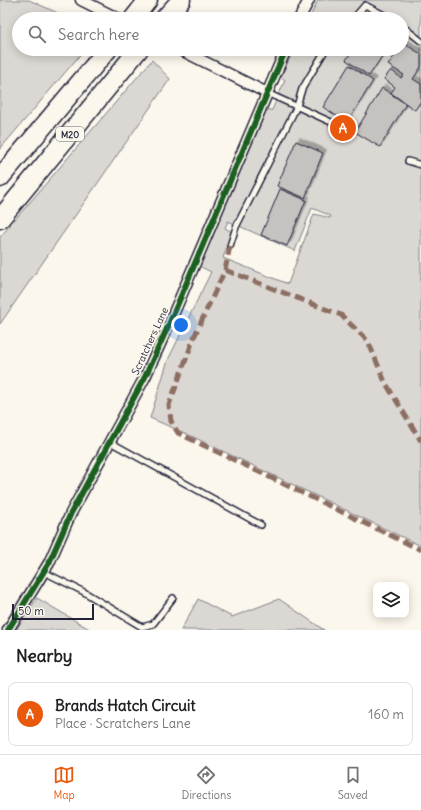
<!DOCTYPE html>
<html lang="en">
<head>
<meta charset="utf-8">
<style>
	:root { --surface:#fff; --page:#f6f6f6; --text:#202124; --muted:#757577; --line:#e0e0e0; --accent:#ea580c }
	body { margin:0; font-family:Delius,sans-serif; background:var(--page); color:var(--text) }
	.controls { position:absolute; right:12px; bottom:12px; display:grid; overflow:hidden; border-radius:8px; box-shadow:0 2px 10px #0003 }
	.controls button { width:36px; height:36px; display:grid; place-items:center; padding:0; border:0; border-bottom:1px solid var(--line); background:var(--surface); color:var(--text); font:20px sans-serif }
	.scale { position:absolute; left:12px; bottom:10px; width:82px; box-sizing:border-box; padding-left:4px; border:2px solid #22223b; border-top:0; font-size:11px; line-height:14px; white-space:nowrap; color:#22223b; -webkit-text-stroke:3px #fbf7ec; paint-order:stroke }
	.you { position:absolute; left:181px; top:325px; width:14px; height:14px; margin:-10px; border:3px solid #fff; border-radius:50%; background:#1a73e8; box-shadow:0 0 0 6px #1a73e833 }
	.badge { display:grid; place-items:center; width:26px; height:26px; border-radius:50%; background:var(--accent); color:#fff; font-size:13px; font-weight:700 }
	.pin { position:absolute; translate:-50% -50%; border:2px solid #fff; box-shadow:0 1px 4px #0006 }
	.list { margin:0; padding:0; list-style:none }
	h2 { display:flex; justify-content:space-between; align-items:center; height:52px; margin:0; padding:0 16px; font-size:17px }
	h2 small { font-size:13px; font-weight:400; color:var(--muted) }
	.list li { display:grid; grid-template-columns:26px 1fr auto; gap:12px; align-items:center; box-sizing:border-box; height:64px; margin:0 8px 8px; padding:0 8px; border:1px solid var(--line); border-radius:8px }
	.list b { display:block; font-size:15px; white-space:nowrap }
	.list p { margin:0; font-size:13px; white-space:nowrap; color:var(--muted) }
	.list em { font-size:13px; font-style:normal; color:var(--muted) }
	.icon { flex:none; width:22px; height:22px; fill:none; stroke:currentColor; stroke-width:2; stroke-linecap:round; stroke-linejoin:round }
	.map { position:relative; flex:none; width:421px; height:630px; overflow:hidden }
	.search { position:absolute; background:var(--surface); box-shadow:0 2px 10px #0003; left:12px; right:12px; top:12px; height:44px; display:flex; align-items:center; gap:10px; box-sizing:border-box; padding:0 14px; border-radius:22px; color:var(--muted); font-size:15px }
	.sheet { height:124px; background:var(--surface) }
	nav { display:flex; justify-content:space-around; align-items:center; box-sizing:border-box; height:56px; border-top:1px solid var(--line); background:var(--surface); font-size:11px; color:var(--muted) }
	nav a { display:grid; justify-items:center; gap:2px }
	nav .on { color:var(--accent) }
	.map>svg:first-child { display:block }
	.green { fill:#dbd8d3; stroke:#7e7d87; fill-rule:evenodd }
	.building { fill:#c6c2c0; stroke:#22223b; filter:url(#shadow) }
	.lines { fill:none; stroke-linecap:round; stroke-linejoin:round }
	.service-casing { stroke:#22223b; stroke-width:8 }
	.minor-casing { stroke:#22223b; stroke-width:13 }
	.motorway-casing { stroke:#22223b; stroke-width:21 }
	.service { stroke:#fbf7ec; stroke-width:5 }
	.minor { stroke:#fbf7ec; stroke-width:10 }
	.motorway { stroke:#fbf7ec; stroke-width:18 }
	.quiet { stroke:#8d6e63; stroke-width:5; stroke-dasharray:10 5; stroke-linecap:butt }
	.cycleway-casing { stroke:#fbf7ec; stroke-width:8 }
	.cycleway { stroke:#1b5e20; stroke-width:6 }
	.labels { text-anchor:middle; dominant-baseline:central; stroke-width:4; stroke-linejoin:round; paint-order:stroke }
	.shield { fill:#fbf7ec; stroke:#636270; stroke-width:1 }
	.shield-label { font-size:9px; font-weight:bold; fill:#22223b }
	.street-label { font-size:10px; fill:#22223b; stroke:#fbf7ec }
</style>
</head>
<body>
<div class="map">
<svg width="421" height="630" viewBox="0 0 421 630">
	<defs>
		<filter id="shadow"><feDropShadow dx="3.5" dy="-3.5" stdDeviation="0" flood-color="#0004"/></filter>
	</defs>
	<rect width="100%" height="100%" fill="#fbf7ec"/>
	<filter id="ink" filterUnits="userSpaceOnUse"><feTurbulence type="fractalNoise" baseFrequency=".025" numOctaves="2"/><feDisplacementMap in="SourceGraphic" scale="8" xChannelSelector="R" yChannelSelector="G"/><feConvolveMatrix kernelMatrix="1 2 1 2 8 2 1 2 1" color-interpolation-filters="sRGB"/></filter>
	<g filter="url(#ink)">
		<path class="green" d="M0 0H29L71 19H19V49H85L0 149Z
			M318 0H421V546L187 434 150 418 168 360 211 272 197 265 261 117 267 110H272L285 80 281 77 294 49H402V19H309ZM312 208 331 216 330 218 314 214 288 284 223 258 232 232 225 228 228 221 295 251Z
			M152 60 170 79 0 324V237Z
			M37 598 91 630H16Z
			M198 599 232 617 279 599 324 630H181Z"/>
		<path class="building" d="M403 43 421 54V67L413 79 421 84V101L415 110 391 93 395 87 384 79 391 70 401 78 404 75 388 65 399 49H402Z
			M353 49H387L369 76 346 60Z
			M349 65 373 81 347 123 323 107Z
			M382 88 406 104 380 147 355 132Z
			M296 141 323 153 305 198 277 186Z
			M280 189 306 200 287 246 261 235Z"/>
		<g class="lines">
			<defs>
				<path id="service" d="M353 19 365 5 392 19
					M402 26 421 41
					M267 93 331 122
					M408 161 421 165
					M230 246 236 227 297 106 302 89 326 49
					M110 442 261 525
					M44 572 84 592 142 627 153 624 173 598"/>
				<path id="minor" d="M81 0 119 19
					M299 19 309 0
					M179 49 267 93
					M8 630 49 563 71 513 145 377 170 322 286 49"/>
				<path id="motorway" d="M133 19 148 0
					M164 19 181 0
					M0 178 108 49
					M0 219 139 49"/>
			</defs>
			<use href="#service" class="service-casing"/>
			<use href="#minor" class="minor-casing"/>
			<use href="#motorway" class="motorway-casing"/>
			<use href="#service" class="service"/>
			<use href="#minor" class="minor"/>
			<use href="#motorway" class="motorway"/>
			<path class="quiet" d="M230 246 225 270 195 335 169 405 171 421 178 433 421 550
				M225 270 341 315 368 341 385 382 421 441"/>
			<defs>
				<path id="cycleway" d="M8 630 49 563 71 513 145 377 170 322 286 49"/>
			</defs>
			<use href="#cycleway" class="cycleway-casing"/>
			<use href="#cycleway" class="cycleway"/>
		</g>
	</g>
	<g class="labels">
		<rect class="shield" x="56" y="127" width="28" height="14" rx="3"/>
		<g class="shield-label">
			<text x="70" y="134">M20</text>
		</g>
		<g class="street-label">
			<text transform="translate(150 341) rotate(-65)">Scratchers Lane</text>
		</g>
	</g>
</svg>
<div class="controls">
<button><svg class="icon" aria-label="layers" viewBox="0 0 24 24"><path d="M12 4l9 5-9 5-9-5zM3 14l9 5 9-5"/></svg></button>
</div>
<div class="scale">50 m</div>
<div class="you"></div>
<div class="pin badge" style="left:343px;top:128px">A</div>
<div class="search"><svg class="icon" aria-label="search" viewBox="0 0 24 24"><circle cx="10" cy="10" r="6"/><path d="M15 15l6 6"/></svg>Search here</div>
</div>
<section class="sheet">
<h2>Nearby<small></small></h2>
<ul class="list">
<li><span class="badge">A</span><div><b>Brands Hatch Circuit</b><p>Place · Scratchers Lane</p></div><em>160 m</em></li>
</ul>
</section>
<nav>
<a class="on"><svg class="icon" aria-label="map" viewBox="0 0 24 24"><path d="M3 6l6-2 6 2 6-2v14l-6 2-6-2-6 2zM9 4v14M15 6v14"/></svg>Map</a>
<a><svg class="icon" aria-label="directions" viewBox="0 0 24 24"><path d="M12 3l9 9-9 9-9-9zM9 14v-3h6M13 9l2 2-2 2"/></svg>Directions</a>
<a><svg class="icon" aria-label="saved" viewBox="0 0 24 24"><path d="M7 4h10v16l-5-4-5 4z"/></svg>Saved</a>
</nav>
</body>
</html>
